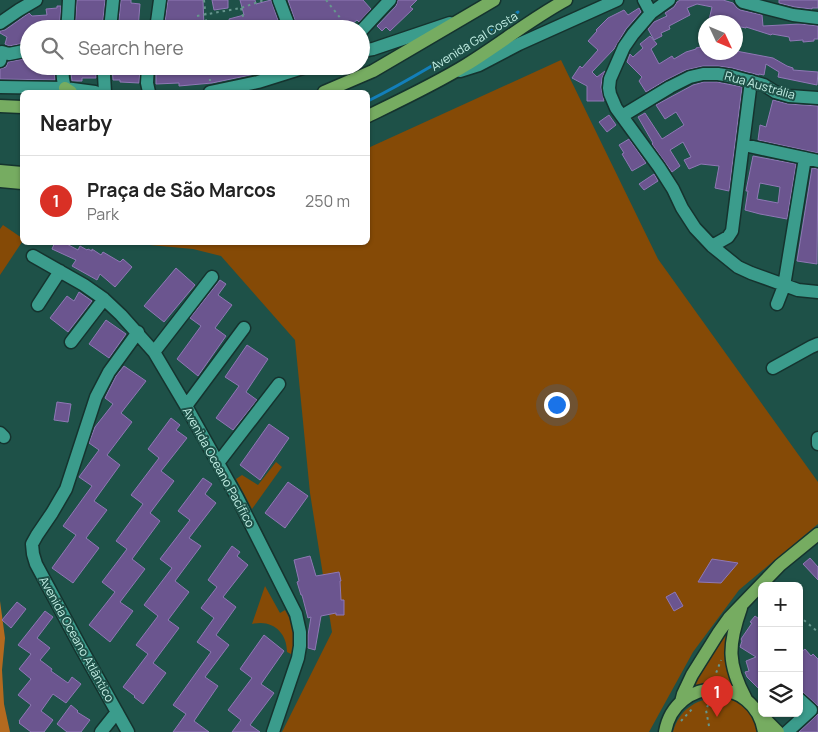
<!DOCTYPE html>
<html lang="en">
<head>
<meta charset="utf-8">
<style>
	:root { --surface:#fff; --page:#f2f2f2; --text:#222; --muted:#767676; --line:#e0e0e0; --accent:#d93025 }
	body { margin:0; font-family:Manrope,sans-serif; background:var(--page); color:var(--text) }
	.controls { position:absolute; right:15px; bottom:15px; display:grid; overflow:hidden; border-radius:8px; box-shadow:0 1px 4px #0004 }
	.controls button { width:45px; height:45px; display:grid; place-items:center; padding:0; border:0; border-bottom:1px solid var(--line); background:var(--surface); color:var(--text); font:25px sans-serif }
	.compass { position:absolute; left:698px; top:15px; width:45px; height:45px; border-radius:50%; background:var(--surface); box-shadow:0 1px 4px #0004; rotate:134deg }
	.you { position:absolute; left:556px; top:404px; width:18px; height:18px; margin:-12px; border:4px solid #fff; border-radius:50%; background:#1a73e8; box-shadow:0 0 0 8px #1a73e833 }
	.badge { display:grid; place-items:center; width:32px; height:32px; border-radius:50%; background:var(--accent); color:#fff; font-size:16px; font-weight:700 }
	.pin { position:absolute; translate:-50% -41px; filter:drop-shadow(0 1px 2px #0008) }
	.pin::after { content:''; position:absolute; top:26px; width:18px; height:15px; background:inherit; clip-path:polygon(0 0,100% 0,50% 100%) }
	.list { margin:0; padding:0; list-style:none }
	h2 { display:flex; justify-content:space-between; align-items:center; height:65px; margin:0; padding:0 20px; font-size:21px }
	h2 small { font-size:16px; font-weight:400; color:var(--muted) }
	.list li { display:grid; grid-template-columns:32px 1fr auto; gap:15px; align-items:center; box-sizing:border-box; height:90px; padding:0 20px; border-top:1px solid var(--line) }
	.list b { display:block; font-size:19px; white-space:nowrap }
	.list p { margin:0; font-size:16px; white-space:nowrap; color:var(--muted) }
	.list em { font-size:16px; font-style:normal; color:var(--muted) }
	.icon { flex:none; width:28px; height:28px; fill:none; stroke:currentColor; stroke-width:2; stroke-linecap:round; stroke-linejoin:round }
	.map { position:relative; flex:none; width:818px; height:732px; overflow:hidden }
	.search { position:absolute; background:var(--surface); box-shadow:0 1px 4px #0004; left:20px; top:20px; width:350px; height:55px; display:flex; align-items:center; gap:12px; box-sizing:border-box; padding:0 18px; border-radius:28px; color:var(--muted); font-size:19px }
	.panel { position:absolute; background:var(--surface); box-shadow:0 1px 4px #0004; left:20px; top:90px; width:350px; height:155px; border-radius:8px }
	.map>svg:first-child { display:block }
	.green { fill:#854a06 }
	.forest { fill:#b36a1f }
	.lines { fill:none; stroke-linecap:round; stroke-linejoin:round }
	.stream { stroke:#137fb9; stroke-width:3 }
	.building { fill:#6b558f; stroke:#8f78b5; fill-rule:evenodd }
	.minor-casing { stroke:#15332e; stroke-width:15 }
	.major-casing { stroke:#15332e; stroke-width:15 }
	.path { stroke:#66968d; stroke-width:2; stroke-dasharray:2.5 4; stroke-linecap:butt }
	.minor { stroke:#3b9c8c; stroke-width:12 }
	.major { stroke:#76ac61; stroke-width:12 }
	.labels { text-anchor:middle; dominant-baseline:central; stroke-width:4; stroke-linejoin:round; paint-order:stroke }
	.street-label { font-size:12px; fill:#c4f0e6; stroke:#1e5148 }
</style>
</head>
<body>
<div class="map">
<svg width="818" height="732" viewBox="0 0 818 732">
	<rect width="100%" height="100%" fill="#1e5148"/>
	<path class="green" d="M561 60 658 259 818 482V524L739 590 693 652 649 732H282L332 632 310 493 295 340 221 256 193 249 128 243 368 242V148Z
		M3 225 22 238V242L0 275V229Z
		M276 462 282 467 252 509 236 479 242 475 258 485Z
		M265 586 280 613 285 610C294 625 295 638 293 655L287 652C287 632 272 619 252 624Z
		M730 628 735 688 688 693 720 639Z
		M716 697C727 697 744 703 751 713 755 718 756 726 758 732H673C679 710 695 700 716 697Z"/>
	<path class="forest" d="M0 601 5 638 2 670 4 704 10 732H0Z"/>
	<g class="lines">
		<path class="stream" d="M368 101C420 75 469 44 518 12"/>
	</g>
	<path class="building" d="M77 0H105L102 29H75Z
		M121 0H131V3L140 4 138 29H118Z
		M168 0H203L204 27 183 29H164Z
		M212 0H228V8L214 10Z
		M240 0H255L256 4 271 0 281 29H231L229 19 244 15Z
		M288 0H363L371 9 359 22 357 20 346 29H329L325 21 311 29H298Z
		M398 0H417L410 7 413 9 390 31 386 27 382 31 377 26 396 6Z
		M680 0H723L733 3 737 8 740 10 762 15 763 26 800 24 818 26V39H814V41L803 42V40L790 41 789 37 772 34 771 35 746 27V28L736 26V22H718L709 20 712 7 697 4 687 8 690 15 669 26 670 29 661 33 662 36 654 40 648 29 654 22 667 16 665 13 674 7 677 2Z
		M779 0H818V8H812V9L795 7 779 3Z
		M57 6H61L59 29H29V42L9 46 5 44 7 37 0 33V31L5 30 29 13 32 16 47 15 46 9 57 8Z
		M639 8 641 12 626 29 614 49 592 72 597 77 605 71 602 78 601 87 604 101H587V86L572 78 580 66 582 68 598 50 588 41 597 31 596 30 608 18 624 10 628 15Z
		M650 36 657 44 651 49 659 64 672 56 674 59 686 52 696 49V48L705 46 706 52H736V51L752 54 773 58 787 66 793 68V70L818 72 817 85 778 77 779 72 766 64 764 75 759 74V75L732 68 718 66H703L686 70 666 80 646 92 639 81 642 77 627 62 630 54 633 57 643 48 640 44Z
		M29 58V66H54L55 80 0 79V69L6 67 8 62Z
		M70 66H96V78H82V81H72Z
		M112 66H135V68L140 69 139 83 120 82V80H113Z
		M156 66H252L255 74 212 83 179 86V83L156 84Z
		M704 82H717L742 87 729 191 715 188 719 166 701 164 689 169 684 160 691 157 683 142 670 150 680 166 672 172 652 144 653 143 638 117 645 113 662 139 684 125 676 112 665 119 656 105 693 85Z
		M773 100 788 104 818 106V153L758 140 760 125 766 127Z
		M609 115 616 125 607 132 599 122Z
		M629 139 646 163 632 171 622 154 624 153 619 145Z
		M753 156 796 164 787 219 760 214 745 210 748 191H746ZM760 183 780 187 778 203 757 199Z
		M812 168 818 169 817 264 797 261Z
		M654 174 658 181 644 190 639 184Z
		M55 242H63L78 250 80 246 87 250 88 249 92 251V249L101 255 103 252 120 262 123 259 132 267 115 287 100 274 97 280 72 266 76 260 52 249Z
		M176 268 195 285 164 322 144 306Z
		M220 280 226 284 218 295 232 305 215 328 226 336 198 376 177 359 201 326 190 318Z
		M79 292 92 301 68 332 50 318 67 296 74 301Z
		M106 320 126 334 109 358 89 344Z
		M247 345 268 359 246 392 257 400 233 430 216 418 239 386 225 377Z
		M124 366 146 381 121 413 132 422 107 455 120 465 94 501 107 510 86 538 99 548 73 583 52 568 76 535 63 526 92 486 79 477 99 450 89 443 95 427 113 404 105 398 116 376Z
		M57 402 71 404 68 422 54 420Z
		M171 418 180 425 176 430 187 438 161 471 174 481 150 513 160 521 132 559 145 569 120 602 133 611 110 642 89 625 115 592 102 582 127 549 116 541 143 504 131 495 159 458 148 449Z
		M269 424 289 438 260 480 240 465Z
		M203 478 212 484 205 494 216 503 189 538 201 546 175 581 189 592 168 620 179 628 153 663 166 673 143 704 134 697 135 696 123 687 148 654 136 645 158 616 144 605 172 568 160 559 190 520 178 511Z
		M288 482 308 496 285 528 265 513Z
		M232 546 240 552 237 556 248 565 223 597 236 607 216 635 229 645 205 677 218 686 194 721 209 732H173L186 714 173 705 211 652 197 642 214 618 201 608 217 587 208 580Z
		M310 556 316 576 339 572 341 581H340L341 600H344V615H336V613L321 616 315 650 308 648V635L311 617 308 618 302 595H301L297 582 299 581 294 560Z
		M810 558 818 567V580L803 564Z
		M712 559 738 563 721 583 698 582Z
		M675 592 683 606 674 611 666 597Z
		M17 602 26 609 11 628 2 620Z
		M45 611 53 617 37 638 50 648 40 660 52 669 51 671 68 683 72 677 81 684 66 703 53 694 41 711 53 720 44 732H31L19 723 20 722 19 721 31 705 18 695 31 679 19 669 31 654 18 645Z
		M755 616 762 621V692L747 677 745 672 749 671 746 661 756 657 740 647 742 641 741 639 752 623 750 622Z
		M264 635 284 651 261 684 274 693 250 725 260 732H232L241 720 228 710 252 678 240 669Z
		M805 649 811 656 813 654 818 659V706L804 693 799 691V654Z
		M71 705 78 711 77 712 90 720 81 732H67L57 724Z
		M818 714V732H799L816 716Z"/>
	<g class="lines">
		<defs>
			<path id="minor" d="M279 0 290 29
				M644 0 651 13 633 34 624 47 610 79 609 88 610 94 616 108 659 167 673 189 682 208 695 228 712 246 738 267 751 273 798 290 818 292
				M741 0 743 2 793 15 818 18
				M651 13 669 0
				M0 23 19 10 36 0
				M67 29 68 18 69 0
				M110 29 113 0
				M156 29 160 0
				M361 31 390 0
				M361 51 373 49 450 23
				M0 61 2 52 9 54 29 50
				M62 66 63 79 65 88
				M104 66V75L105 92
				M148 66 147 83 149 92
				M460 71 479 65 519 44 617 0
				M0 87 65 88 95 92
				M210 92 258 82 309 66
				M622 116 670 87 690 77 703 74H718L731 76 764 85 775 92 789 96 818 98
				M744 145 818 161
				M712 246 728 237 732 231 751 81
				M33 256 84 285 104 299 121 315 154 352 186 406 237 497 296 614 300 632V646L298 658 273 732
				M777 304 784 286 805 158
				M38 305 60 271
				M71 342 104 299
				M154 352 212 277
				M773 368 811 347 818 344
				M186 406 244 328
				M0 433 4 437
				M818 438V444
				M218 463 279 384
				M101 732 117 712
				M128 732 80 646 36 564 33 554 32 544 37 535 52 513 66 489 96 397 109 372 138 332
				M787 732 811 710 799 699"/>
			<path id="major" d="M65 88 71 92
				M324 92 373 71 494 0
				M0 106 22 107
				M368 116C401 100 435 84 466 65 500 44 531 19 566 0
				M0 171 22 173
				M0 181 22 183
				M741 608C728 645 727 664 746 699
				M681 702 683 694 692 675 719 632 729 618 780 565 818 534
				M760 714 778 732
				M665 732C675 675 755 675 764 732"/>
		</defs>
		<use href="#minor" class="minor-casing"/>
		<use href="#major" class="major-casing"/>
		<path class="path" d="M204 0 207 29
			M326 0 349 29
			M241 8 246 29
			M197 16 241 8 264 0
			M209 66 210 81
			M799 616 818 632
			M715 679V676L721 660
			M681 721 693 708
			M709 726 706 710 710 700"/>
		<use href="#minor" class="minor"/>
		<use href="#major" class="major"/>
	</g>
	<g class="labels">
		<g class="street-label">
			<text transform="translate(474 41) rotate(-32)">Avenida Gal Costa</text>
			<text transform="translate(760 85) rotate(16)">Rua Austrália</text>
			<text transform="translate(219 467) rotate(61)">Avenida Oceano Pacífico</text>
			<text transform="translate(77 639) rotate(61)">Avenida Oceano Atlântico</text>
		</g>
	</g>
</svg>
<div class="controls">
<button>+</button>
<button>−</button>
<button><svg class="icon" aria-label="layers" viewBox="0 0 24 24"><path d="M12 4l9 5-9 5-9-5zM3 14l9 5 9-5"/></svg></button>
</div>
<svg class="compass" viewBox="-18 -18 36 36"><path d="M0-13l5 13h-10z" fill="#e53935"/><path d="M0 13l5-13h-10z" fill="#767676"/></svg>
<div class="you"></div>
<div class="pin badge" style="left:717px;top:717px">1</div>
<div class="search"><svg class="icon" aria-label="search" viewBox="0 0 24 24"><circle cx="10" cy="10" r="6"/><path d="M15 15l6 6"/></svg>Search here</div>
<section class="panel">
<h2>Nearby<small></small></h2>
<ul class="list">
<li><span class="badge">1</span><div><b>Praça de São Marcos</b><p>Park</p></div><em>250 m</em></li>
</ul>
</section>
</div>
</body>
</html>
